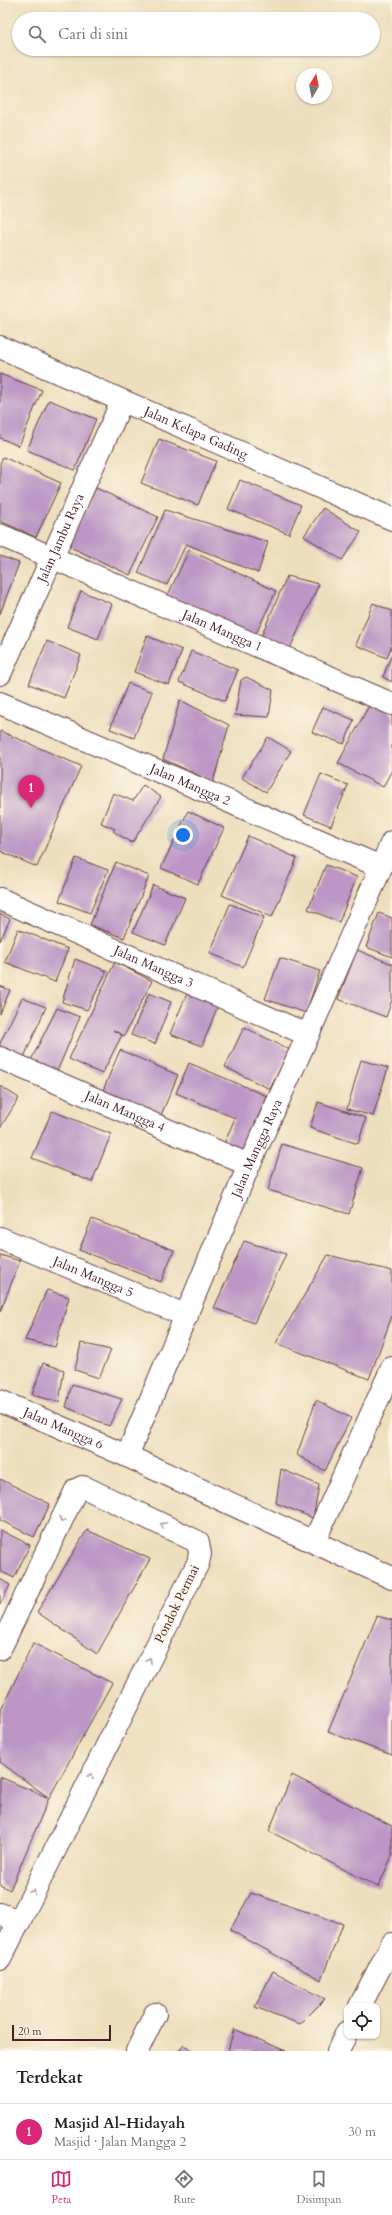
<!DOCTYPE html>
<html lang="id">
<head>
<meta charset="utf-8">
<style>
	:root { --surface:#fff; --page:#f6f6f6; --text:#222; --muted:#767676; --line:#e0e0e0; --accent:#db2777 }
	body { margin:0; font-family:Cardo,serif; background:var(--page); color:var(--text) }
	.controls { position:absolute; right:12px; bottom:12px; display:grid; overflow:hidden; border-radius:8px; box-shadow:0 1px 3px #0004 }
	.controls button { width:36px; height:36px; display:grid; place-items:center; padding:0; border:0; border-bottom:1px solid var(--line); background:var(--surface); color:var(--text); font:20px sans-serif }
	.compass { position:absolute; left:296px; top:68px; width:36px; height:36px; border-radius:50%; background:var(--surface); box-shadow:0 1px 3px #0004; rotate:10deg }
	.scale { position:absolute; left:12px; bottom:10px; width:99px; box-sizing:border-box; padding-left:4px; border:2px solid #4a1f2b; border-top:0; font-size:11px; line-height:14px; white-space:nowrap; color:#4a1f2b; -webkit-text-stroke:3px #fcf5e5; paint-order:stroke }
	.you { position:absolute; left:183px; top:835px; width:14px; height:14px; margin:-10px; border:3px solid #fff; border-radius:50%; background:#1a73e8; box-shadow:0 0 0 6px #1a73e833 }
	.badge { display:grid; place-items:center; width:26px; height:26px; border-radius:50%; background:var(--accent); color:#fff; font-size:13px; font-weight:700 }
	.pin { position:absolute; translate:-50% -33px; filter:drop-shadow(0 1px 2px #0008) }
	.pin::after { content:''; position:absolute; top:21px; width:14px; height:12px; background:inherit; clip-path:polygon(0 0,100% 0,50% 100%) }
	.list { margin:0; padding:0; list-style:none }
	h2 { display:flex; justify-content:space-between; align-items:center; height:52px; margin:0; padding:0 16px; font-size:17px }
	h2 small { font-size:13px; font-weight:400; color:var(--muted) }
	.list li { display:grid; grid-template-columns:26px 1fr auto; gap:12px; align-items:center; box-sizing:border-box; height:56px; padding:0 16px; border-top:1px solid var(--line) }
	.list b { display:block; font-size:15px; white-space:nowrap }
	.list p { margin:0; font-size:13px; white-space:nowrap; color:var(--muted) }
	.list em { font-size:13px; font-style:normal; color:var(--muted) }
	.icon { flex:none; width:22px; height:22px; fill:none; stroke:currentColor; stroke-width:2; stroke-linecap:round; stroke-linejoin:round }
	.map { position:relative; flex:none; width:392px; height:2051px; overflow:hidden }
	.search { position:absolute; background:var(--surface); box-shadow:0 1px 3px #0004; left:12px; right:12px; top:12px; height:44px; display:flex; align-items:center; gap:10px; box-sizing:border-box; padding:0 14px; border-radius:22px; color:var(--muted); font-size:15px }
	.sheet { height:108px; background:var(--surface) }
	nav { display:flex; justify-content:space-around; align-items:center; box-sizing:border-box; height:56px; border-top:1px solid var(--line); background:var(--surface); font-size:11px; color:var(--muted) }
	nav a { display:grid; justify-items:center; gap:2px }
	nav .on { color:var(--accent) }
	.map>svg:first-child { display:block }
	.building { fill:#bc97c5 }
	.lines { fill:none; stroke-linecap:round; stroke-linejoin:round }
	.minor-casing { stroke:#623c41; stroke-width:24 }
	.minor { stroke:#fff; stroke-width:22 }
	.oneway { stroke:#ae9aa0 }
	.labels { text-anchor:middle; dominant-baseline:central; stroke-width:3.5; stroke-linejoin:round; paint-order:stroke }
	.street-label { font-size:13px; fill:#4a1f2b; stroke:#fcf5e5 }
</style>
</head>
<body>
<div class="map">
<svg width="392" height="2051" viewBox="0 0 392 2051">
	<rect width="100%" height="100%" fill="#fcf5e5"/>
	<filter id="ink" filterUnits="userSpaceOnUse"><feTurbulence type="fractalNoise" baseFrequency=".025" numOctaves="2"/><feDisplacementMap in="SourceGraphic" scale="8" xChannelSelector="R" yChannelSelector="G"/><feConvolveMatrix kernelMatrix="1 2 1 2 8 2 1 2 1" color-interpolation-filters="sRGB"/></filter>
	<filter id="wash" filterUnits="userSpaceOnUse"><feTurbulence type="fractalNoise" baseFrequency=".012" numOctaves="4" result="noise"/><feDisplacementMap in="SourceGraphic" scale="16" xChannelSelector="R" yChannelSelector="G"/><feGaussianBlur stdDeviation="0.9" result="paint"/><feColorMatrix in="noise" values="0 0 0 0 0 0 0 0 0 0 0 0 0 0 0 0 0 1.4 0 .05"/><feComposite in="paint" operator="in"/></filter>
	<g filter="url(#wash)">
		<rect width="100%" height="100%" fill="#eddfbd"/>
		<g id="blocks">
			<path class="building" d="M0 374 42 390 19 446 0 438Z
				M49 400 96 419 75 470 27 450Z
				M159 439 216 461 198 505 141 483Z
				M3 457 61 483 36 537 0 521V463Z
				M240 480 301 505 289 534 228 509Z
				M96 488 158 517 130 575 68 546Z
				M323 508 361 532 342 560 304 536Z
				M165 510 268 542 258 573 186 544 167 585 138 573Z
				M189 550 276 591 254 638 167 597Z
				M0 556 19 563 0 614Z
				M287 576 319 584 287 655 260 639Z
				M81 591 112 604 98 639 67 627Z
				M373 603 392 611V644L387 658 356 645Z
				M147 636 182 650 169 685 134 672Z
				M47 641 81 655 64 698 29 684Z
				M191 651 238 670 225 701 179 682Z
				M392 654V682L383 677Z
				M246 677 273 690 269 717 235 715 241 680Z
				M128 683 152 692 134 738 110 729Z
				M180 700 229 725 213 782 163 759Z
				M371 702 392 713V770L383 787 338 763Z
				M323 707 354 720 344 744 312 732Z
				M0 731 81 766 37 867 0 851Z
				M268 737 291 751 266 792 242 778Z
				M321 774 348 785 331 826 304 815Z
				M143 785 161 797 132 843 113 831 115 829 101 823 113 793 133 801Z
				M188 811 224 828 198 884 161 868Z
				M248 836 297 858 272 917 222 895Z
				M76 858 108 870 90 913 59 901Z
				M116 862 149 876 124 938 90 925Z
				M326 865 357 877 339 922 308 909Z
				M153 885 185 898 165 945 133 932Z
				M230 904 264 917 243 967 210 953Z
				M379 913 392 918V957L366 947Z
				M0 914 10 919 0 941Z
				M18 929 68 949 55 982 5 962Z
				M357 950 392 964V1000L386 1017 338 999Z
				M280 958 320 971 306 1013 265 999Z
				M75 959 107 971 87 1010 62 1002Z
				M115 962 152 981 124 1036 113 1030 122 1035 102 1074 69 1059Z
				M0 986 10 990 0 1014Z
				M188 991 219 1003 202 1046 170 1034Z
				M149 993 171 1002 155 1044 131 1035Z
				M22 998 46 1007 21 1064 0 1054V1043Z
				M57 1008 80 1017 56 1074 30 1062Z
				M244 1027 290 1050 270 1089 225 1067Z
				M120 1050 178 1075 159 1120 101 1095Z
				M361 1060 388 1068 373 1116 347 1109Z
				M189 1063 267 1096 243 1152 224 1144 235 1118 176 1093Z
				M0 1086 19 1098 0 1128Z
				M318 1102 366 1118 358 1144 310 1128Z
				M52 1111 111 1134 92 1182 32 1158Z
				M282 1144 363 1168 349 1214 268 1190Z
				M92 1219 174 1250 161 1282 79 1250Z
				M244 1241 286 1254 254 1323 214 1308Z
				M0 1255 20 1261 0 1312Z
				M328 1255 392 1271V1316L369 1379 276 1343Z
				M47 1290 69 1297 55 1347 25 1340Z
				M81 1343 111 1350 99 1378 75 1370Z
				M43 1363 64 1370 59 1402 32 1395Z
				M72 1384 122 1399 109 1426 66 1407Z
				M316 1400 351 1418 325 1471 297 1455Z
				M281 1469 319 1485 313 1518 276 1503Z
				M0 1479 50 1504 34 1537 0 1520Z
				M0 1530 30 1545 14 1578 0 1571Z
				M87 1530 150 1559 97 1654 37 1612Z
				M0 1579 10 1585 0 1605Z
				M377 1616 392 1620V1755L328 1732Z
				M33 1643 112 1683 49 1798 10 1890 0 1885V1777L49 1798 0 1762V1712Z
				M292 1775 392 1826V1856L378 1887 269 1831Z
				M251 1893 343 1924 321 1980 230 1930Z
				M273 1971 325 1999 300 2024 255 2007Z
				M234 2029 286 2051H228Z
				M184 2045 194 2051H179Z"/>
		</g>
	</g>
	<g filter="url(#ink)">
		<use href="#blocks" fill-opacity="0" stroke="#623c41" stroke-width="1"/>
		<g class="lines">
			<defs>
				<g id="minor">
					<path id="s1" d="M0 347 392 519"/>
					<path id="s2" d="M0 535 392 704"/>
					<path id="s3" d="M0 674 122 401"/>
					<path id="s4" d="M0 703 381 867"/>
					<path id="s5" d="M0 899 308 1035"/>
					<path id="s6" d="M0 1058 249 1165"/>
					<path id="s7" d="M0 1238 187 1316"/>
					<path id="s8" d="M0 1401 127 1456 392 1578"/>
					<path id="s9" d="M127 1456 249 1165 308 1035 392 842"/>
					<path d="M314 1542 392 1368"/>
					<path d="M0 1649 76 1490 82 1487 86 1488 198 1542 200 1554 198 1563 19 1922 0 1914"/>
					<path d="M0 1959 19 1922"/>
					<path d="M360 2006 392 1944"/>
					<path d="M137 2051 155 2014"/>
					<path d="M338 2051 347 2032"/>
				</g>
			</defs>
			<use href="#minor" class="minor-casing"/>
			<use href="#minor" class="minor"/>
		</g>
		<defs><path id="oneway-chevron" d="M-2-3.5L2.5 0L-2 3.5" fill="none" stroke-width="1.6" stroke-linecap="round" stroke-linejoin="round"/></defs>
		<g class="oneway">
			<use href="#oneway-chevron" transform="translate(62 1520) rotate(116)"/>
			<use href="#oneway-chevron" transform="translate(163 1525) rotate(-154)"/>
			<use href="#oneway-chevron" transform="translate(149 1660) rotate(-63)"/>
			<use href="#oneway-chevron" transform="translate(91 1776) rotate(-63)"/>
			<use href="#oneway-chevron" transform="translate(33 1892) rotate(-63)"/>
		</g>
	</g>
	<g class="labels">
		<g class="street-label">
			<text stroke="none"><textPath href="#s1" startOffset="214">Jalan Kelapa Gading</textPath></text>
			<text stroke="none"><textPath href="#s3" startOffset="149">Jalan Jambu Raya</textPath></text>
			<text stroke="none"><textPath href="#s2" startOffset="242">Jalan Mangga 1</textPath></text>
			<text stroke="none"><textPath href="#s4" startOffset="207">Jalan Mangga 2</textPath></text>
			<text stroke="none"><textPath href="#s5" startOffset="168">Jalan Mangga 3</textPath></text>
			<text stroke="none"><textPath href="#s6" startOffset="136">Jalan Mangga 4</textPath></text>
			<text stroke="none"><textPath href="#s9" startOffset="334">Jalan Mangga Raya</textPath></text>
			<text stroke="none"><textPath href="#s7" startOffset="101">Jalan Mangga 5</textPath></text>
			<text stroke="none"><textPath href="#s8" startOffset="69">Jalan Mangga 6</textPath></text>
			<text transform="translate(177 1604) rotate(-64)">Pondok Permai</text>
		</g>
	</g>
</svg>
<div class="controls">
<button><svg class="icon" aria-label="locate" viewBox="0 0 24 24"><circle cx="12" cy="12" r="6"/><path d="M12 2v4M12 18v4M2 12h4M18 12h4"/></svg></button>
</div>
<svg class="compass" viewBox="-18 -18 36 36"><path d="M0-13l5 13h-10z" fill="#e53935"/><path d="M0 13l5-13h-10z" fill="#767676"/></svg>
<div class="scale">20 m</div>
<div class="you"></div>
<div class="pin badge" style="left:31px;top:808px">1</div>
<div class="search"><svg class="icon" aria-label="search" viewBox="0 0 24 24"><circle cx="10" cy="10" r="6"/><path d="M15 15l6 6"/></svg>Cari di sini</div>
</div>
<section class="sheet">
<h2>Terdekat<small></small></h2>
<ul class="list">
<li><span class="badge">1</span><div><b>Masjid Al-Hidayah</b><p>Masjid · Jalan Mangga 2</p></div><em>30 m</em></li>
</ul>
</section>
<nav>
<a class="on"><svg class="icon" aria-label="map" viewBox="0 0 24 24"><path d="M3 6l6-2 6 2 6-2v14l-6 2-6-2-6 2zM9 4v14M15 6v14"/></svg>Peta</a>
<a><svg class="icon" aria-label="directions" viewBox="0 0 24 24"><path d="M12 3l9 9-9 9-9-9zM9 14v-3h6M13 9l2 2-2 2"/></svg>Rute</a>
<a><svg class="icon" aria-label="saved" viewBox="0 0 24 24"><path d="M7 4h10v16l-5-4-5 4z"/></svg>Disimpan</a>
</nav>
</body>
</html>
